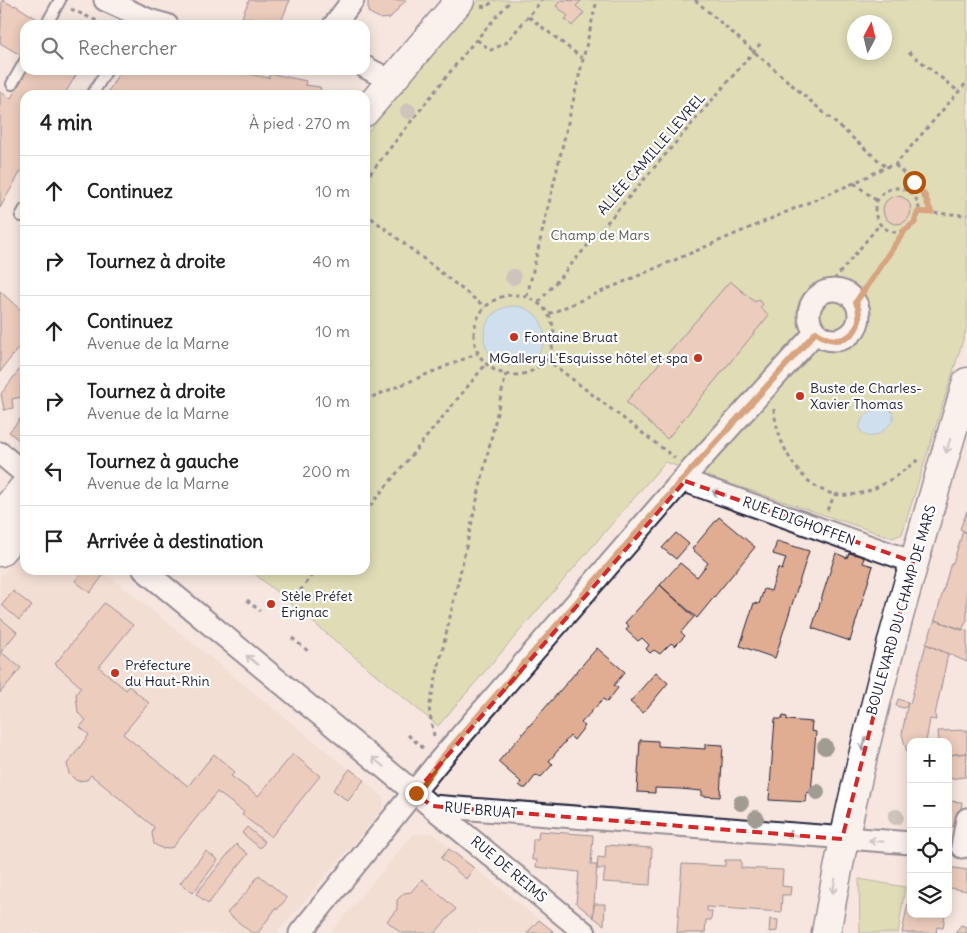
<!DOCTYPE html>
<html lang="fr">
<head>
<meta charset="utf-8">
<style>
	:root { --surface:#fff; --page:#f2f2f2; --text:#222; --muted:#767676; --line:#e0e0e0 }
	body { margin:0; font-family:Delius,sans-serif; background:var(--page); color:var(--text) }
	.controls { position:absolute; right:15px; bottom:15px; display:grid; overflow:hidden; border-radius:10px; box-shadow:0 2px 12px #0003 }
	.controls button { width:45px; height:45px; display:grid; place-items:center; padding:0; border:0; border-bottom:1px solid var(--line); background:var(--surface); color:var(--text); font:25px sans-serif }
	.compass { position:absolute; left:847px; top:15px; width:45px; height:45px; border-radius:50%; background:var(--surface); box-shadow:0 2px 12px #0003; rotate:7deg }
	.stop { position:absolute; width:15px; height:15px; margin:-11px; border:4px solid #b45309; border-radius:50%; background:#fff }
	.stop.end { background:#b45309; border-color:#fff; box-shadow:0 1px 5px #0008 }
	.list { margin:0; padding:0; list-style:none }
	h2 { display:flex; justify-content:space-between; align-items:center; height:65px; margin:0; padding:0 20px; font-size:21px }
	h2 small { font-size:16px; font-weight:400; color:var(--muted) }
	.list li { display:grid; grid-template-columns:32px 1fr auto; gap:15px; align-items:center; box-sizing:border-box; height:70px; padding:0 20px; border-top:1px solid var(--line) }
	.list b { display:block; font-size:19px; white-space:nowrap }
	.list p { margin:0; font-size:16px; white-space:nowrap; color:var(--muted) }
	.list em { font-size:16px; font-style:normal; color:var(--muted) }
	.icon { flex:none; width:28px; height:28px; fill:none; stroke:currentColor; stroke-width:2; stroke-linecap:round; stroke-linejoin:round }
	.map { position:relative; flex:none; width:967px; height:933px; overflow:hidden }
	.search { position:absolute; background:var(--surface); box-shadow:0 2px 12px #0003; left:20px; top:20px; width:350px; height:55px; display:flex; align-items:center; gap:12px; box-sizing:border-box; padding:0 18px; border-radius:15px; color:var(--muted); font-size:19px }
	.panel { position:absolute; background:var(--surface); box-shadow:0 2px 12px #0003; left:20px; top:90px; width:350px; height:485px; border-radius:15px }
	.map>svg:first-child { display:block }
	.built { fill:#efd5c8 }
	.green { fill:#c3d185; stroke:#727a60; fill-rule:evenodd }
	.water { fill:#9fd7ff; stroke:#6d8fb1 }
	.building { fill:#e0ad93; stroke:#22223b }
	.lines { fill:none; stroke-linecap:round; stroke-linejoin:round }
	.lane-casing { stroke:#22223b; stroke-width:14 }
	.street-casing { stroke:#22223b; stroke-width:25 }
	.secondary-casing { stroke:#22223b; stroke-width:31 }
	.path { stroke:#22223b; stroke-width:3; stroke-dasharray:4 4; stroke-linecap:butt }
	.lane { stroke:#fff; stroke-width:10 }
	.street { stroke:#fff; stroke-width:21 }
	.secondary { stroke:#fff; stroke-width:28 }
	.tree { fill:#a09c93 }
	.oneway { stroke:#9c9ca7 }
	.route { stroke:#b45309; stroke-width:6 }
	.marked { fill:none; stroke:#d62828; stroke-width:4; stroke-dasharray:10 6; stroke-linejoin:round }
	.poi-dot { fill:#c8321e; stroke:#fff; stroke-width:2 }
	.labels { text-anchor:middle; dominant-baseline:central; stroke-width:4.5; stroke-linejoin:round; paint-order:stroke }
	.street-label { font-size:14px; fill:#22223b; stroke:#fff }
	.park-label { font-size:14px; fill:#5a5f55; stroke:#fff }
	.poi-label { font-size:14px; fill:#22223b; stroke:#fff; text-anchor:start }
</style>
</head>
<body>
<div class="map">
<svg width="967" height="933" viewBox="0 0 967 933">
	<rect width="100%" height="100%" fill="#f6e6df"/>
	<filter id="ink" filterUnits="userSpaceOnUse"><feTurbulence type="fractalNoise" baseFrequency=".02" numOctaves="2"/><feDisplacementMap in="SourceGraphic" scale="10" xChannelSelector="R" yChannelSelector="G"/><feConvolveMatrix kernelMatrix="1 2 1 2 8 2 1 2 1" color-interpolation-filters="sRGB"/></filter>
	<g filter="url(#ink)">
		<path class="built" d="M25 547V570H102L382 796 384 805 378 815 277 933H0V577Z
			M432 833 553 931 551 933H330L413 835Z"/>
		<path class="green" d="M479 0H967V327L902 534 893 538 665 462 438 726 250 570H365V135ZM854 22H884V52H854Z
			M859 879 905 887 898 933H860Z"/>
		<path class="water" d="M484 336a30 30 0 1 1 60 0a30 30 0 1 1-60 0Z
			M881 407H888L893 414V421C884 430 871 445 860 430 859 416 870 412 881 407Z"/>
		<path class="building" d="M2 0 14 6 15 5 42 22 40 25H25V51L22 56 0 43Z
			M249 0H290L280 24 242 17Z
			M368 0H406L390 18 381 19 368 12Z
			M561 0 581 1 576 6 584 13 572 26 565 19 568 16 556 6Z
			M26 70H79L64 95H25V164L0 208V92L11 98Z
			M121 70H245L244 73 269 78V73L306 81 305 85 320 87 322 95H106Z
			M883 210a14 14 0 1 1 28 0a14 14 0 1 1-28 0Z
			M730 281 755 302 758 300 763 304 760 308 769 315 667 439 626 402Z
			M0 291 25 314V339L0 372Z
			M25 362V388H21L22 397 12 399 13 408 4 410 1 394Z
			M25 413V445L9 432Z
			M967 511V533L960 529Z
			M719 517 755 547 697 618 660 585 680 563 697 577 708 563 692 549Z
			M963 531 967 533V620L962 630 935 620 949 570 951 563H953Z
			M676 533 689 544 676 559 662 548Z
			M777 541 809 551 775 658 740 646 754 603 759 604 764 589 771 591 778 568 782 570 786 558 773 554Z
			M836 553 847 558 849 553 864 557 863 563 873 566 850 641 812 628Z
			M84 570H102L105 573 90 593 75 581Z
			M660 585 694 617 681 632 685 636 675 646 671 643 660 654 654 650 650 653 646 649 649 645 642 638 638 641 626 630 629 626 625 623Z
			M13 591 32 606 19 620 2 605Z
			M104 603 133 625 99 667 126 690 129 686 149 703 123 734 188 786 214 754 235 772 231 776 258 796 293 754 320 776 271 837 242 815 244 812 217 792 173 847 163 849 154 844 152 833 154 827 91 775 87 780 77 781 69 774 67 764 89 735 80 727 86 720 78 713 76 694 81 687 55 664Z
			M0 618 17 632 1 652 21 668 0 693Z
			M935 620 967 631V662L926 644Z
			M926 644 948 654 935 715 936 720 930 719 926 742H911V759L909 760 902 734 908 702 910 704Z
			M597 648 625 672 614 685 618 688 607 702 603 699 581 723 585 726 574 740 570 736 549 761 553 764 541 777 536 775 526 788H523L519 785 521 782 498 762Z
			M656 672 668 683 643 713 630 702Z
			M898 699 908 702 907 706 904 708 896 706Z
			M783 716 787 717V720L812 722 811 731 816 732 811 793 807 792 806 802 769 800 775 719H782Z
			M967 730V753L948 755V742H926L939 741 938 731Z
			M640 740 658 741V746L705 749V744L723 745 720 797 702 796V791L680 789 655 788V793L637 792Z
			M967 753 965 777 948 779V755Z
			M350 769 364 780 348 801 333 790Z
			M948 801 962 802 959 827 948 826Z
			M247 827 265 842 260 848 242 833Z
			M539 831 593 835 591 865H597L593 917 576 903 579 872 536 867 537 860H532L533 839H538Z
			M236 844 248 854 208 904 196 894Z
			M606 845 652 848 650 885 603 882 605 869H597L598 857 605 858Z
			M449 849 474 868 466 879 441 858Z
			M206 851 218 860 193 893 180 883Z
			M725 860H741V868L783 870 782 886 791 887 790 895H782L781 912 707 907V911H712L711 920H706L705 933H677L682 864 725 866Z
			M948 867 967 870V891L950 888 948 895Z
			M259 875 287 898 277 910 276 908 258 933H252L227 913 251 887 250 886Z
			M422 879 456 909 435 933H401L387 921 397 909V900L404 893 411 892Z
			M911 887V914H945L943 928 937 927 936 933H902Z
			M594 904H605L604 925 593 917Z
			M770 919 778 920 777 931 769 932Z
			M539 920 553 931 551 933H527Z
			M961 925 967 927V933H955Z"/>
		<g class="lines">
			<defs>
				<path id="lane" d="M46 25 60 0
					M12 84 25 61
					M92 95 107 70
					M21 216 25 209"/>
				<path id="street" d="M105 0 149 20 167 25
					M334 25 353 0
					M365 67 391 81
					M809 315a25 25 0 1 1 50 0a25 25 0 1 1-50 0Z
					M0 453 25 474
					M685 481 913 562
					M144 570 585 933
					M432 806 911 843
					M962 847 967 819
					M300 933 439 761 691 470 816 332"/>
				<path id="secondary" d="M365 112 460 0
					M0 516 25 486
					M0 552 25 522
					M826 933C859 744 912 566 967 382"/>
			</defs>
			<use href="#lane" class="lane-casing"/>
			<use href="#street" class="street-casing"/>
			<use href="#secondary" class="secondary-casing"/>
			<path class="path" d="M695 0 886 167
				M481 6 486 7 495 0
				M71 9 97 21
				M529 17 582 58
				M477 40 491 50 506 43 542 0
				M909 52 959 92
				M306 70 347 72
				M895 165C912 180 923 192 931 213L967 215
				M365 180 469 48 511 0
				M854 183 877 201
				M875 210a22 22 0 1 1 44 0a22 22 0 1 1-44 0Z
				M918 212 931 213
				M365 213 485 307
				M824 292 880 224
				M474 335a40 40 0 1 1 80 0a40 40 0 1 1-80 0Z
				M527 296 597 0
				M539 302 761 43
				M856 302 905 231
				M549 314 854 183 886 167 895 165 967 82
				M546 359 675 458
				M365 400 478 353
				M774 409C777 449 808 504 856 494 880 490 900 473 919 459
				M827 510 835 495
				M365 512 486 364
				M247 600 260 611
				M285 609 317 570
				M292 638 308 651
				M408 735 423 748
				M434 736 429 708 506 374"/>
			<use href="#lane" class="lane"/>
			<use href="#street" class="street"/>
			<use href="#secondary" class="secondary"/>
		</g>
		<g class="tree">
			<circle cx="408" cy="111" r="8"/>
			<circle cx="513" cy="277" r="8"/>
			<circle cx="825" cy="747" r="8"/>
			<circle cx="817" cy="792" r="8"/>
			<circle cx="741" cy="803" r="8"/>
			<circle cx="896" cy="817" r="8"/>
			<circle cx="756" cy="818" r="8"/>
		</g>
		<defs><path id="oneway-shaft" d="M-6 0H5M1.5-3L5.5 0L1.5 3" fill="none" stroke-width="1.6" stroke-linecap="round" stroke-linejoin="round" transform="scale(1.25)"/></defs>
		<g class="oneway">
			<use href="#oneway-shaft" transform="translate(948 446) rotate(107)"/>
			<use href="#oneway-shaft" transform="translate(719 493) rotate(-161)"/>
			<use href="#oneway-shaft" transform="translate(252 660) rotate(-141)"/>
			<use href="#oneway-shaft" transform="translate(864 744) rotate(104)"/>
			<use href="#oneway-shaft" transform="translate(378 762) rotate(-141)"/>
			<use href="#oneway-shaft" transform="translate(632 822) rotate(-175)"/>
			<use href="#oneway-shaft" transform="translate(793 835) rotate(-175)"/>
			<use href="#oneway-shaft" transform="translate(876 841) rotate(-175)"/>
			<use href="#oneway-shaft" transform="translate(834 886) rotate(100)"/>
		</g>
	</g>
	<g class="lines" filter="url(#ink)">
		<path class="route" d="M416 793 439 761 691 470 816 332C840 352 869 331 856 302L905 230 914 223 918 212H931L925 196 914 182"/>
	</g>
	<path d="M0 0H967V933H0ZM685 481 913 562 842 839 432 806 415 793Z" fill="#f6e6df" fill-opacity=".55" fill-rule="evenodd"/>
	<path class="marked" d="M685 481 913 562 842 839 432 806 415 793Z"/>
	<g class="poi-dot">
		<circle cx="514" cy="337" r="5"/>
		<circle cx="698" cy="358" r="5"/>
		<circle cx="800" cy="396" r="5"/>
		<circle cx="271" cy="604" r="5"/>
		<circle cx="115" cy="673" r="5"/>
	</g>
	<g class="labels">
		<g class="street-label">
			<text transform="translate(651 154) rotate(-49)">ALLÉE CAMILLE LEVREL</text>
			<text transform="translate(799 521) rotate(20)">RUE EDIGHOFFEN</text>
			<text transform="translate(901 610) rotate(-74)">BOULEVARD DU CHAMP DE MARS</text>
			<text transform="translate(481 810) rotate(5)">RUE BRUAT</text>
			<text transform="translate(509 869) rotate(40)">RUE DE REIMS</text>
		</g>
		<g class="park-label">
			<text x="600" y="235">Champ de Mars</text>
		</g>
		<g class="poi-label">
			<text x="524" y="337">Fontaine Bruat</text>
			<text x="688" y="358" text-anchor="end">MGallery L'Esquisse hôtel et spa</text>
			<text x="810" y="388">Buste de Charles-<tspan x="810" dy="16">Xavier Thomas</tspan></text>
			<text x="281" y="596">Stèle Préfet<tspan x="281" dy="16">Erignac</tspan></text>
			<text x="125" y="665">Préfecture<tspan x="125" dy="16">du Haut-Rhin</tspan></text>
		</g>
	</g>
</svg>
<div class="controls">
<button>+</button>
<button>−</button>
<button><svg class="icon" aria-label="locate" viewBox="0 0 24 24"><circle cx="12" cy="12" r="6"/><path d="M12 2v4M12 18v4M2 12h4M18 12h4"/></svg></button>
<button><svg class="icon" aria-label="layers" viewBox="0 0 24 24"><path d="M12 4l9 5-9 5-9-5zM3 14l9 5 9-5"/></svg></button>
</div>
<svg class="compass" viewBox="-18 -18 36 36"><path d="M0-13l5 13h-10z" fill="#e53935"/><path d="M0 13l5-13h-10z" fill="#767676"/></svg>
<div class="stop" style="left:914px;top:182px"></div>
<div class="stop end" style="left:416px;top:793px"></div>
<div class="search"><svg class="icon" aria-label="search" viewBox="0 0 24 24"><circle cx="10" cy="10" r="6"/><path d="M15 15l6 6"/></svg>Rechercher</div>
<section class="panel">
<h2>4 min<small>À pied · 270 m</small></h2>
<ul class="list">
<li><svg class="icon" aria-label="ahead" viewBox="0 0 24 24"><path d="M12 20V5M6 11l6-6 6 6"/></svg><div><b>Continuez</b></div><em>10 m</em></li>
<li><svg class="icon" aria-label="right" viewBox="0 0 24 24"><path d="M7 20v-9h11M14 6l5 5-5 5"/></svg><div><b>Tournez à droite</b></div><em>40 m</em></li>
<li><svg class="icon" aria-label="ahead" viewBox="0 0 24 24"><path d="M12 20V5M6 11l6-6 6 6"/></svg><div><b>Continuez</b><p>Avenue de la Marne</p></div><em>10 m</em></li>
<li><svg class="icon" aria-label="right" viewBox="0 0 24 24"><path d="M7 20v-9h11M14 6l5 5-5 5"/></svg><div><b>Tournez à droite</b><p>Avenue de la Marne</p></div><em>10 m</em></li>
<li><svg class="icon" aria-label="left" viewBox="0 0 24 24"><path d="M17 20v-9H6M10 6l-5 5 5 5"/></svg><div><b>Tournez à gauche</b><p>Avenue de la Marne</p></div><em>200 m</em></li>
<li><svg class="icon" aria-label="arrive" viewBox="0 0 24 24"><path d="M6 21V4h12l-3 4 3 4H6"/></svg><div><b>Arrivée à destination</b></div></li>
</ul>
</section>
</div>
</body>
</html>
